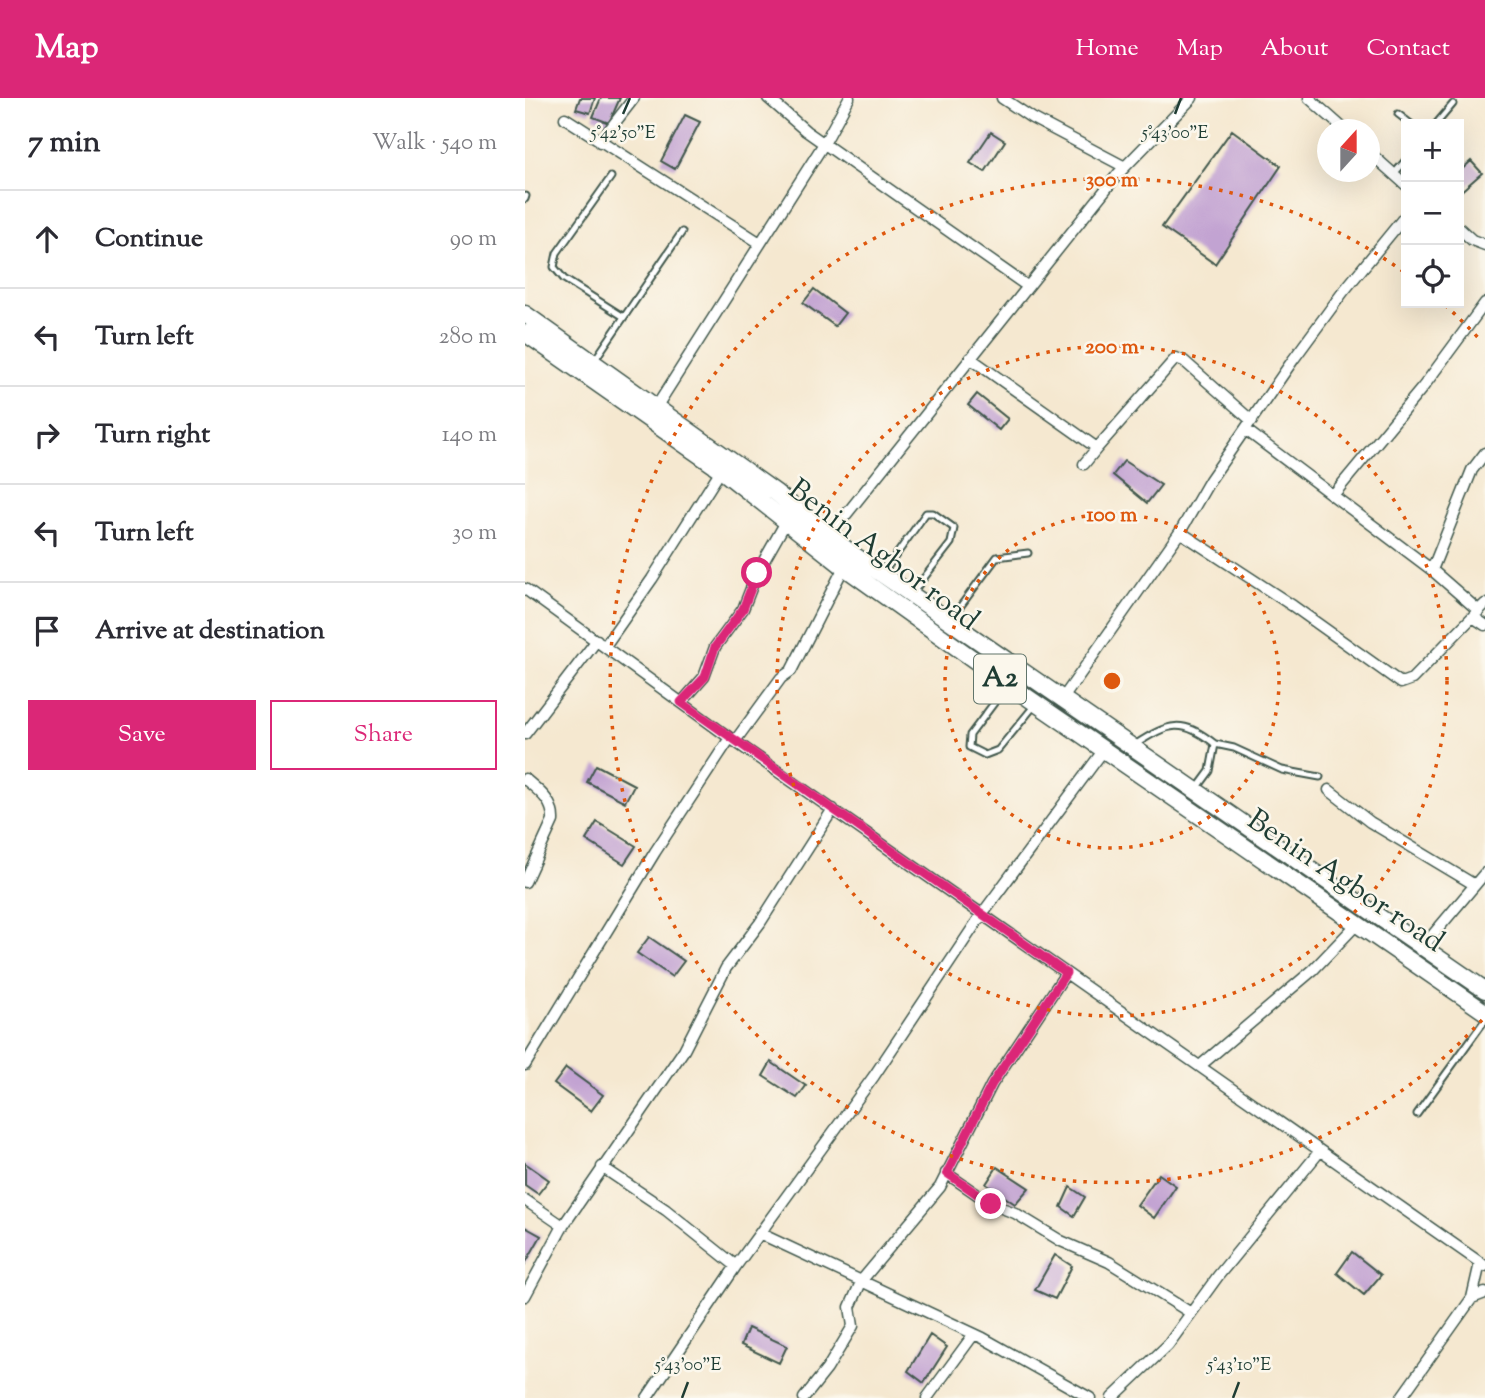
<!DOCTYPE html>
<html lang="en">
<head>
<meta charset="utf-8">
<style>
	:root { --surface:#fff; --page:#f7f7f7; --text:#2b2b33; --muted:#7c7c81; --line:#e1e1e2; --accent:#db2777 }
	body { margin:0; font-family:"Sorts Mill Goudy",serif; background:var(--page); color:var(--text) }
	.controls { position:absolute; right:21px; top:21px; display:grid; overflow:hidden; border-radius:0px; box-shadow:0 7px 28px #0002 }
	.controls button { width:63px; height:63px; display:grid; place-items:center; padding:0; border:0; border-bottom:2px solid var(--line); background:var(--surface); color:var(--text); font:35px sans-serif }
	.compass { position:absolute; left:792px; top:21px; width:63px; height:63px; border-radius:50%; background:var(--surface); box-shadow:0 7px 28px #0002; rotate:21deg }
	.stop { position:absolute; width:21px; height:21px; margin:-16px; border:5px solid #db2777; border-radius:50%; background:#fff }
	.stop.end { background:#db2777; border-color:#fff; box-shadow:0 2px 7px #0008 }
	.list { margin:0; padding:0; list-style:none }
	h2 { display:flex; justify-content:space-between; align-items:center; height:91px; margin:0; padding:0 28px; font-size:30px }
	h2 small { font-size:23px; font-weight:400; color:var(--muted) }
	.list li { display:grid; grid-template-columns:46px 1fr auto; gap:21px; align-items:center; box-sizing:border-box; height:98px; padding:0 28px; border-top:2px solid var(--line) }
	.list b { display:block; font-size:26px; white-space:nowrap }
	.list em { font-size:23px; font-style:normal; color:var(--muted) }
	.actions { display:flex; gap:14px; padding:21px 28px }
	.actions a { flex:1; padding:16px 0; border:2px solid var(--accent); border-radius:0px; text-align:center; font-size:24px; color:var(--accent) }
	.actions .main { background:var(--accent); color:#fff }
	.icon { flex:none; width:38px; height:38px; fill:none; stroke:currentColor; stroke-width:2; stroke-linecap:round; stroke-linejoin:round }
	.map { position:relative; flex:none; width:960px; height:1300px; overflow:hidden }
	header { display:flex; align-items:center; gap:42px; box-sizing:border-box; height:98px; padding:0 35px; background:var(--accent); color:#fff }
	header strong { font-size:33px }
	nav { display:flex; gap:38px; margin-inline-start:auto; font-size:24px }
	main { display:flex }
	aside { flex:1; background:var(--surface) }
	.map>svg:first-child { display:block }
	.building { fill:#c2a3d2 }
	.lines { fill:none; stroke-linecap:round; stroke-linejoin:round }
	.service-casing { stroke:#3f574b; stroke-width:9 }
	.minor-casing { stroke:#3f574b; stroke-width:13 }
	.trunk-casing { stroke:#3f574b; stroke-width:19 }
	.service { stroke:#fff; stroke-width:5 }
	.minor { stroke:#fff; stroke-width:10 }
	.trunk { stroke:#fff; stroke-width:16 }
	.route { stroke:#db2777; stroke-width:9 }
	.ticks { fill:none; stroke:#1f3d34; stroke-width:2.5 }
	.ring { fill:none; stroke:#de580e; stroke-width:3.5; stroke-dasharray:3.5 7 }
	.labels { text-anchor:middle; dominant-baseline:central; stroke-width:5; stroke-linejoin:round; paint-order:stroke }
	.shield { fill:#fbf7ec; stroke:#61756b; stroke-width:2 }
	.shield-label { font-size:28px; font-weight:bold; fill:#1f3d34 }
	.street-label { font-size:30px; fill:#1f3d34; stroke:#fbf7ec }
	.ticks-label { font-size:18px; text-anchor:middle; fill:#1f3d34; stroke:#fbf7ec; stroke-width:5; stroke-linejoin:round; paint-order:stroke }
	.centre { fill:#de580e; stroke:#fbf7ec; stroke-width:3.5 }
	.ring-label { font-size:21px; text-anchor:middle; font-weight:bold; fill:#de580e; stroke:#fbf7ec; stroke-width:5; stroke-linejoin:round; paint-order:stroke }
</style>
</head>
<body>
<header>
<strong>Map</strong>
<nav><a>Home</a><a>Map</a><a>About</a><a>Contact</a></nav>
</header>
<main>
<aside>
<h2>7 min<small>Walk · 540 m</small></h2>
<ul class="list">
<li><svg class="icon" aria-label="ahead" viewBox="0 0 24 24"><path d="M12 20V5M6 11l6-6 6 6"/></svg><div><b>Continue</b></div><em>90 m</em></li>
<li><svg class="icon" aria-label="left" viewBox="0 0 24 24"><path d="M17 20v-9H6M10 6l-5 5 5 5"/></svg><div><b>Turn left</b></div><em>280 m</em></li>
<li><svg class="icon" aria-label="right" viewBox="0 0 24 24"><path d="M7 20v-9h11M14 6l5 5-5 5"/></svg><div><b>Turn right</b></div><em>140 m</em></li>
<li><svg class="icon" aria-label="left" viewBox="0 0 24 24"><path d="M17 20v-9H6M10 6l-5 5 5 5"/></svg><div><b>Turn left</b></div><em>30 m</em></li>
<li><svg class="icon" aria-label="arrive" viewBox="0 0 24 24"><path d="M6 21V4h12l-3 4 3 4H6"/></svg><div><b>Arrive at destination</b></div></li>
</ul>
<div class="actions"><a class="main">Save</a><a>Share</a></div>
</aside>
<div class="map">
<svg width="960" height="1300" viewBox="0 0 960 1300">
	<rect width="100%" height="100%" fill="#fbf7ec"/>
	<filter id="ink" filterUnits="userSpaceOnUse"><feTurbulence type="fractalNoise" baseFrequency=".0143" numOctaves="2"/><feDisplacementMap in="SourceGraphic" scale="14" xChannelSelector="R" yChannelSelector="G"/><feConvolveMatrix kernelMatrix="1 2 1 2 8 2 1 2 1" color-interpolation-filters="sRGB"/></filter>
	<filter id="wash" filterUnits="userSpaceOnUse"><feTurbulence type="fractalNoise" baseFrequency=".00686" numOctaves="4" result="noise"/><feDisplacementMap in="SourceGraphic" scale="28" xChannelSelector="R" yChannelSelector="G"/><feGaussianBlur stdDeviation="1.57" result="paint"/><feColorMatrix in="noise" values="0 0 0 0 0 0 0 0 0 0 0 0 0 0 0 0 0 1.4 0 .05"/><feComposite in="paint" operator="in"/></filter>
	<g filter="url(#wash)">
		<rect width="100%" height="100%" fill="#f5e8d0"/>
		<g id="blocks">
			<path class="building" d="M55 0H70L65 15 51 11Z
				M76 0H95L84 25 68 19Z
				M160 17 175 24 150 71 136 63Z
				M707 32 756 68 690 166 637 129Z
				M466 34 480 43 460 74 445 65Z
				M946 63 957 75 934 95V74Z
				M289 191 320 215 310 228 278 205Z
				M452 296 483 321 474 332 443 307Z
				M599 363 636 387 622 405 588 377Z
				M71 667 109 687 100 704 62 684Z
				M72 724 111 748 99 766 61 742Z
				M124 839 159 863 147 879 112 855Z
				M246 964 281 988 272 1000 238 978Z
				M41 970 78 997 66 1013 29 986Z
				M0 1065 24 1082 13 1096 0 1087Z
				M472 1069 504 1090 490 1106 461 1086Z
				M634 1076 651 1088 629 1120 612 1107Z
				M545 1089 560 1099 549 1118 536 1109Z
				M0 1129 16 1138 0 1166Z
				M827 1154 856 1177 839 1197 812 1175Z
				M530 1157 547 1168 530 1201 510 1192Z
				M223 1230 262 1248 254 1265 216 1247Z
				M405 1237 422 1249 399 1285 383 1273Z"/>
		</g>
	</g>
	<g filter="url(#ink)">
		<use href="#blocks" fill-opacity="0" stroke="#3f574b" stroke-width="2"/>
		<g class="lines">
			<defs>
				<path id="service" d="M873 16 886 26
					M911 26 928 6
					M868 77 881 62
					M86 79 32 155 29 169 39 181 99 219
					M0 101 1 98
					M69 263 157 134
					M359 474 401 415H408L429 430 426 445 388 494
					M426 521 472 459 503 455
					M481 589 445 637 444 649 460 657 473 652 509 608
					M611 646C644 625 657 620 690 646L685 673 671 692
					M690 646 709 650 757 672 795 679
					M892 1016 960 922"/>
				<path id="minor" d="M243 0 281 33 502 188
					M477 0 507 20 600 69
					M784 0 820 32
					M40 20 235 145
					M75 44 109 0
					M844 54 881 87
					M934 130 947 142 960 147
					M445 260 572 350 559 366
					M130 311 300 44 324 0
					M721 332 907 472 954 513
					M572 350 651 260 659 263 727 323
					M809 396 898 289 960 205
					M655 434 768 508 876 585 887 581 960 506
					M304 438 593 76 667 0
					M907 472 947 372 960 355
					M0 491 205 640 960 1168
					M948 519 960 527
					M80 548 127 481 196 372
					M536 603 655 434 685 382 768 262 818 194 881 117
					M157 604 179 579 190 549 218 511 232 475 262 422
					M0 636 72 542
					M210 643 256 580 266 573 319 469
					M0 681C14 693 29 703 28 723L0 784
					M804 692 845 724 950 787
					M895 852 960 775
					M0 967 130 754 205 640
					M676 967 788 872 832 826
					M77 1069 141 1112 211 1168
					M421 1075 466 1106 490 1115 536 1143 584 1164 666 1215
					M0 1102 38 1128
					M236 1136 458 1240 565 1300
					M0 1198 38 1128 159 952 201 870 235 825 308 711
					M947 1200 960 1195
					M122 1300 211 1168 349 978 457 816 578 653
					M279 1300 302 1271 328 1228 325 1209 337 1182 415 1089 467 986 541 875
					M402 1300 449 1236
					M587 1300 643 1247 693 1178 795 1053
					M876 1300 947 1200 955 1165"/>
				<path id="trunk" d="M0 216 250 394 326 455 960 892
					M0 235 196 372 319 469 483 586 960 914"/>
			</defs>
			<use href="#service" class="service-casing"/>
			<use href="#minor" class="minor-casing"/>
			<use href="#trunk" class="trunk-casing"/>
			<use href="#service" class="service"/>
			<use href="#minor" class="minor"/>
			<use href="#trunk" class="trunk"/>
		</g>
	</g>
	<g class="lines" filter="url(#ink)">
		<path class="route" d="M232 475 218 511 190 549 180 579 156 604 541 875 467 986 422 1075 466 1106"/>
	</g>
	<path class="ticks" d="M98 16 105 0M650 16 656 0M157 1300 163 1284M708 1300 714 1284"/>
	<g class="ring">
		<circle cx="587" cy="583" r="167"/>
		<circle cx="587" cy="583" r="335"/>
		<path d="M957 922A502 502 0 1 1 879 174M920 207A502 502 0 0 1 957 244"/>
	</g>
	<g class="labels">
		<rect class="shield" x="449" y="556.5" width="52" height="49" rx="5"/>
		<g class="shield-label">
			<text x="475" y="581">A2</text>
		</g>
		<g class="street-label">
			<text transform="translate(358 458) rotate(37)">Benin Agbor road</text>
			<text transform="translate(820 784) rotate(34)">Benin Agbor road</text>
		</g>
	</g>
	<g class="ticks-label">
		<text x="98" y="40">5°42'50"E</text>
		<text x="650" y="40">5°43'00"E</text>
		<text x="163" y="1272">5°43'00"E</text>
		<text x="714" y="1272">5°43'10"E</text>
	</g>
	<circle cx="587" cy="583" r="10" class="centre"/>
	<g class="ring-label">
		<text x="587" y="88">300 m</text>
		<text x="587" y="255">200 m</text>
		<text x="587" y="423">100 m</text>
	</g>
</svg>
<div class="controls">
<button>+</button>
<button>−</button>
<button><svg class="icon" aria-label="locate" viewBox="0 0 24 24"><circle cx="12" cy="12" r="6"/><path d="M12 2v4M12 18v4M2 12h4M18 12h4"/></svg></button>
</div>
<svg class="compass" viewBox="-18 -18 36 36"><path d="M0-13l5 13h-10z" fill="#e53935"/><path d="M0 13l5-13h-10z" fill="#7c7c81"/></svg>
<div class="stop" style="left:232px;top:475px"></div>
<div class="stop end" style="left:466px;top:1106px"></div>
</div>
</main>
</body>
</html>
